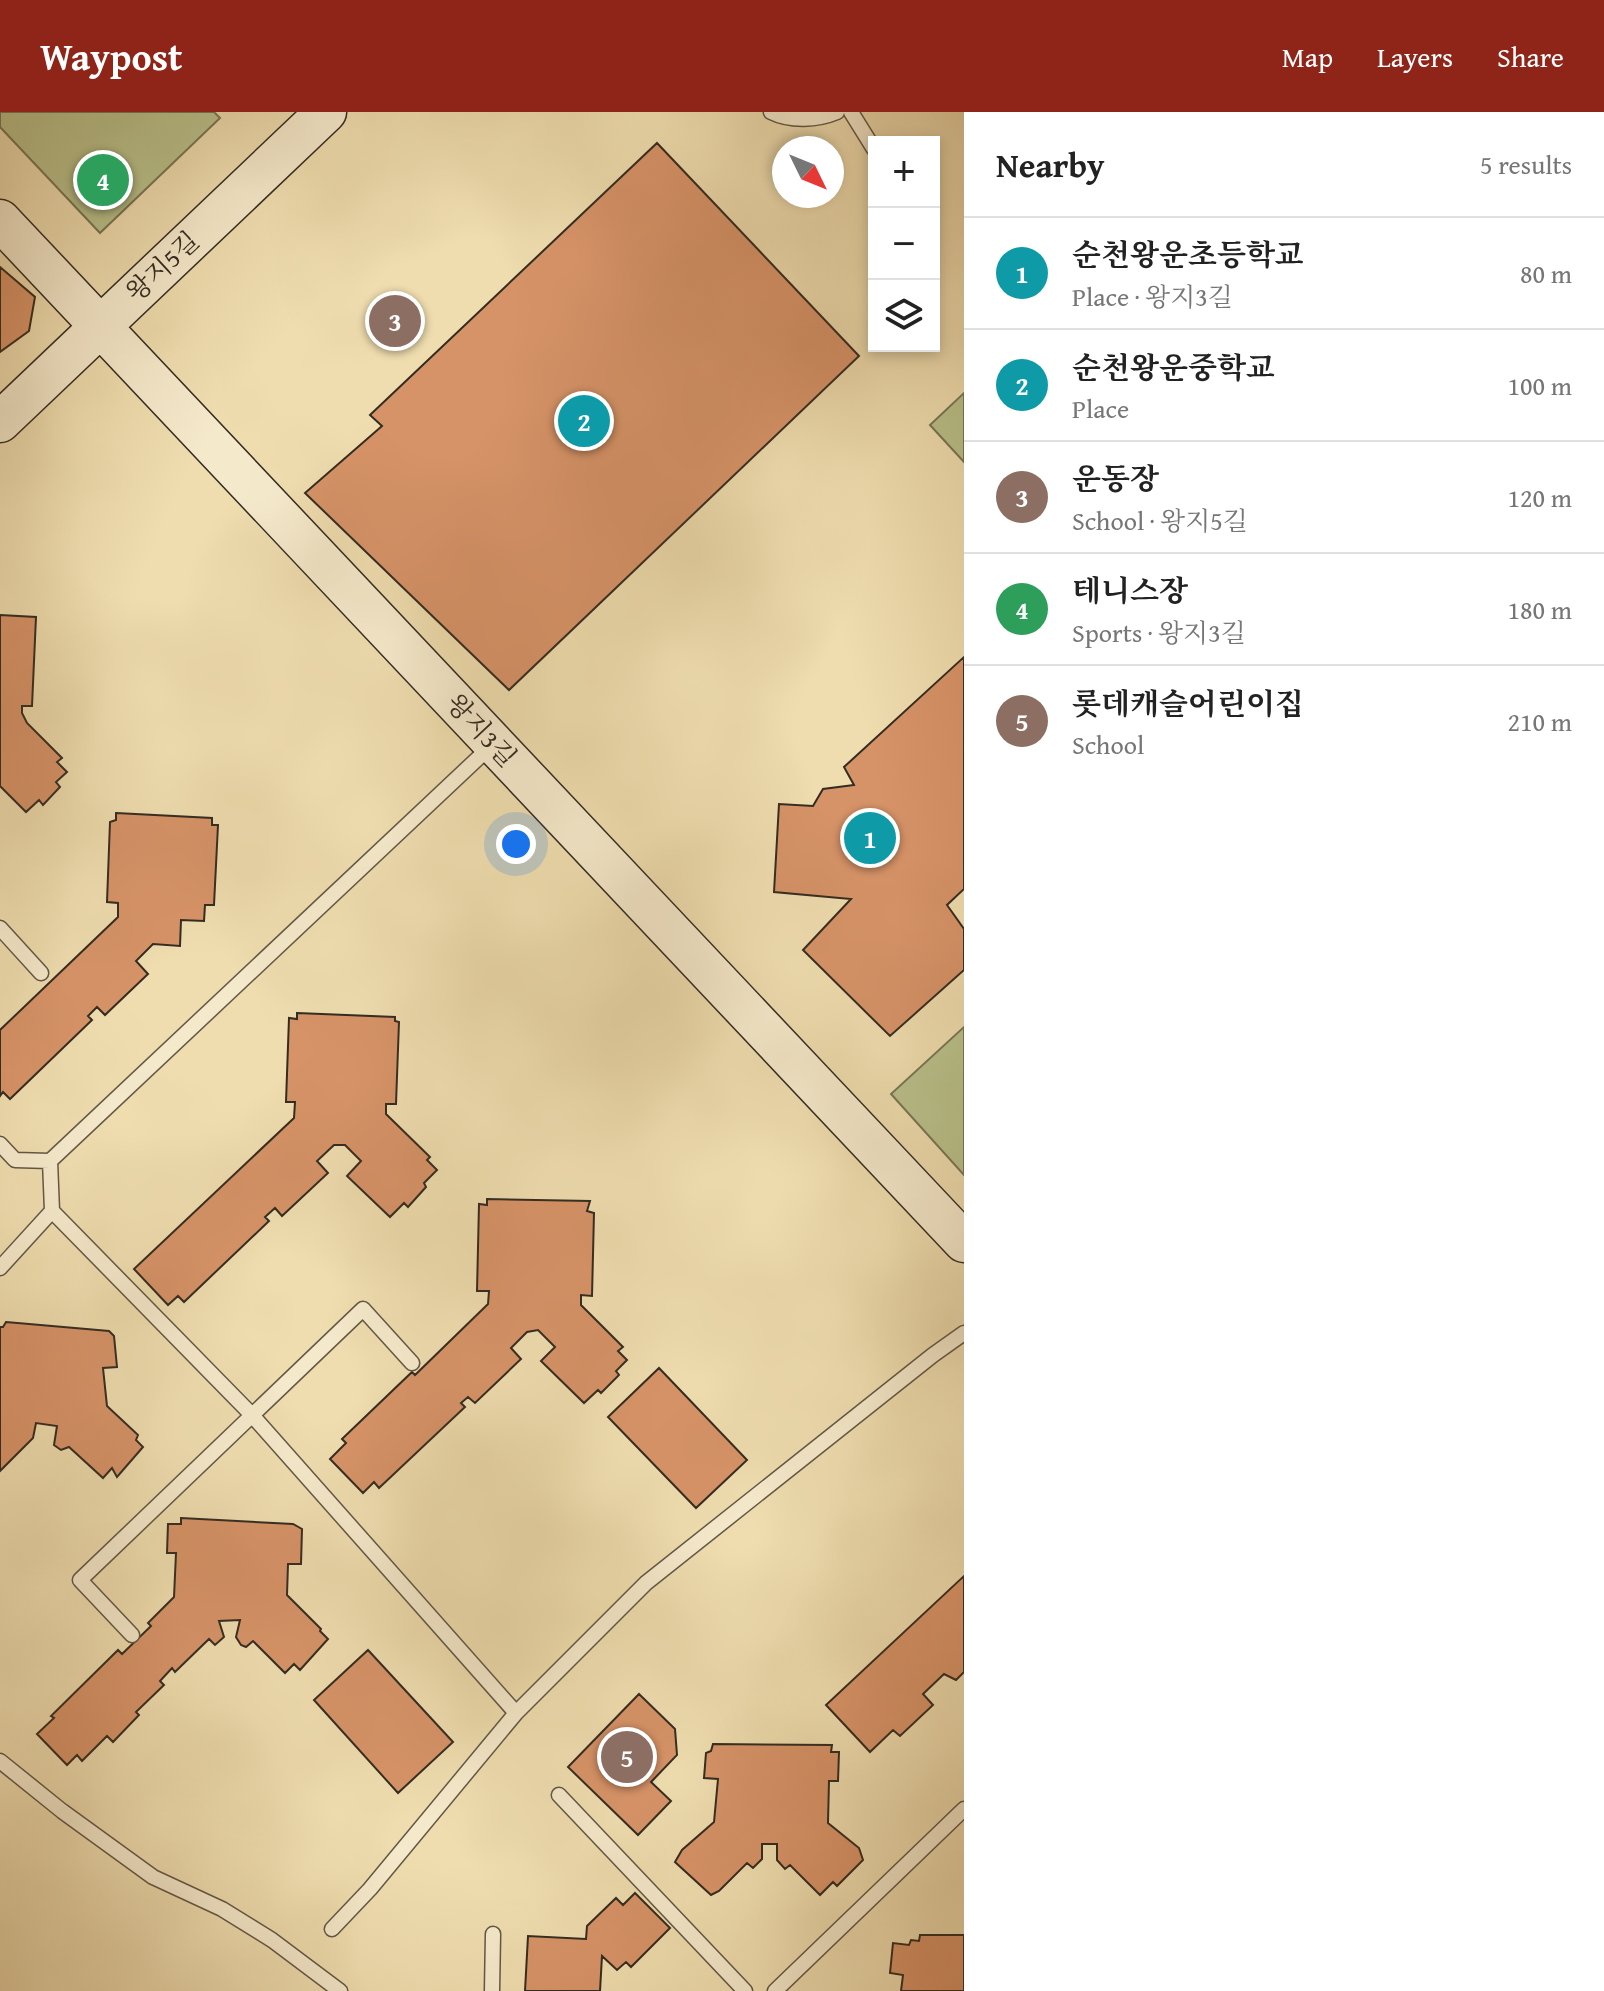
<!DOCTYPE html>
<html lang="en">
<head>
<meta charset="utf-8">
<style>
	:root { --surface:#fff; --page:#f2f2f2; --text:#222; --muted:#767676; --line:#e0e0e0; --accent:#8f2418 }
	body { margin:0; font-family:"Gentium Book Plus","Noto Serif KR",serif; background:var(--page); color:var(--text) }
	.controls { position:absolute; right:24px; top:24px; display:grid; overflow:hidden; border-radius:0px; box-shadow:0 4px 12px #0003 }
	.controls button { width:72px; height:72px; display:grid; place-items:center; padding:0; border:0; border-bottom:2px solid var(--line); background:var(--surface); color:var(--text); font:40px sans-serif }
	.compass { position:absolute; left:772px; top:24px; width:72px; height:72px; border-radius:50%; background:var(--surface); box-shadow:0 4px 12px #0003; rotate:133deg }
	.you { position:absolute; left:516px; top:732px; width:28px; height:28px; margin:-20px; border:6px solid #fff; border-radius:50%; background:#1a73e8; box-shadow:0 0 0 12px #1a73e833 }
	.badge { display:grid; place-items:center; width:52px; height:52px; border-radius:50%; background:var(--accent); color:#fff; font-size:26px; font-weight:700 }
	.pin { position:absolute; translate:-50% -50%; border:4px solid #fff; box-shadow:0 2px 8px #0006 }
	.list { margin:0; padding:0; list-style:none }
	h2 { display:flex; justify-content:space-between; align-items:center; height:104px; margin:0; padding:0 32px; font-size:34px }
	h2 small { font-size:26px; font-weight:400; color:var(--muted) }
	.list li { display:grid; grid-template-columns:52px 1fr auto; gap:24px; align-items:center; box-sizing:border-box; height:112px; padding:0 32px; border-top:2px solid var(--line) }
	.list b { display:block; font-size:30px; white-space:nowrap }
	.list p { margin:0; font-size:26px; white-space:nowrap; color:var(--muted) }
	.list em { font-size:26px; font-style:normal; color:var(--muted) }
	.icon { flex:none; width:44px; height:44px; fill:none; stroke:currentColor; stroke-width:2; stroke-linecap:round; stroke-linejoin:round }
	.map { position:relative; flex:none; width:964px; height:1879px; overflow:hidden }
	header { display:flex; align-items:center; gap:48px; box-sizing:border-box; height:112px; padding:0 40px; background:var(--accent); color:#fff }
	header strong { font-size:38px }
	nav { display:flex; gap:44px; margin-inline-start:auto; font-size:28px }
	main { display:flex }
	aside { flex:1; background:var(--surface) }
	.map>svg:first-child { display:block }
	.green { fill:#b9c18b; stroke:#767656; stroke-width:2 }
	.building { fill:#d79368; stroke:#332c22; stroke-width:2 }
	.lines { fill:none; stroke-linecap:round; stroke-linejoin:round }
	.lane-casing { stroke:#625845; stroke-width:17 }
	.secondary-casing { stroke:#332c22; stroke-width:43 }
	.lane { stroke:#f5e9cb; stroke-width:14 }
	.secondary { stroke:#f5e9cb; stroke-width:40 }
	.labels { text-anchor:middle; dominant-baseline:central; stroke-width:6; stroke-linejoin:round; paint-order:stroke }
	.street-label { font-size:26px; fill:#332c22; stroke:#f5e9cb }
</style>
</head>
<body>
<header>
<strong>Waypost</strong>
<nav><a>Map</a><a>Layers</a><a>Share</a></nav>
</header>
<main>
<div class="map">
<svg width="964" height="1879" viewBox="0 0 964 1879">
	<rect width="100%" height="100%" fill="#efddaf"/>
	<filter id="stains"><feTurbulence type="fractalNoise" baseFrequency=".0025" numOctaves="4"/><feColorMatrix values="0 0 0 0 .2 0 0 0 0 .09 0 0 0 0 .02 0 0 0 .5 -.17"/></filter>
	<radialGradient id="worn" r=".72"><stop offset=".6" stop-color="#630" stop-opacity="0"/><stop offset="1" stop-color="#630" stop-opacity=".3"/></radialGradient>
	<path class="green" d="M0 0H214L220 6 100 121 0 15Z
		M964 281V350L930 313Z
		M964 915V1063L891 982Z"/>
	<path class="building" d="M657 31 859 244 509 578 305 381 382 314 370 303Z
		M0 155 35 185 29 219 0 240Z
		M0 503 36 505 32 594H22V601L27 611 62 646 57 650 67 660 56 670 60 675 43 693 39 688 26 700 0 674Z
		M964 545V777L947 793 964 817V858L890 924 803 838 851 787 774 780 779 692 813 694 823 677 854 673 844 655Z
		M116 701 212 706V713H218L214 793H205L204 809 181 808 180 834 153 832 136 849 148 862 105 903 97 895 88 904 92 908 10 987 3 980 0 984V918L118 805V791L107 790 110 710 116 708Z
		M297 901 395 905V909L399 910 396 992H386V1002L430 1045 427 1048 437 1058 424 1071 426 1075 408 1095 404 1091 390 1105 347 1064 361 1049 345 1033H334L317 1049 328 1061 282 1104 275 1096 265 1105 269 1109 184 1190 178 1184 168 1193 134 1157 294 1006 295 990H286L289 906 297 907Z
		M487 1087 590 1089 587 1099 594 1101 592 1184 581 1183V1193L623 1235 618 1239 627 1248 616 1259 619 1263 601 1281 598 1278 584 1291 541 1249 555 1235 538 1218 527 1220 511 1236 521 1247 475 1291 468 1285 461 1291 465 1295 379 1376 374 1370 363 1381 330 1347 346 1331 342 1327 412 1260 415 1263 488 1192 489 1179H477L479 1092 487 1093Z
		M6 1210 109 1219 114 1224 117 1255 103 1256 107 1294 138 1323 136 1328 143 1335 117 1365 112 1356 103 1366 69 1335 61 1338 54 1333 57 1314 36 1311 33 1326 0 1359V1215H3Z
		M659 1256 747 1348 696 1396 608 1305Z
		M181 1406 293 1412 302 1417 301 1452H288L287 1483 321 1517 320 1519 328 1527 300 1558 294 1552 285 1561 253 1529 246 1535 241 1533 236 1525 240 1508 219 1509 224 1525 215 1533 209 1527 175 1560 172 1556 160 1569 164 1573 136 1600 139 1603 113 1630 107 1624 82 1649 77 1643 67 1653 37 1622 54 1606 51 1604 118 1538 122 1542 151 1514 148 1511 174 1485 176 1441H167L168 1412H181Z
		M964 1464V1560L956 1568 944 1562 923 1582 933 1593 900 1624 893 1618 870 1640 826 1593Z
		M368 1538 453 1630 398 1681 314 1588Z
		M639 1582 675 1617 677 1643 651 1670 671 1689 638 1723 568 1655Z
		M713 1632 832 1633 831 1640H839L838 1669H829L828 1711 859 1736 863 1748 837 1774 833 1770 820 1783 790 1753 785 1757 777 1748V1732H762V1747L753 1756 747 1751 719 1779 711 1783 675 1750 682 1738 714 1710 718 1667 704 1666 706 1641 711 1639Z
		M635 1781 670 1816 631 1855 626 1850 617 1858 602 1844 600 1879H525L528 1824 586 1827 587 1814 616 1786 623 1793Z
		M920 1823H964V1879H901L903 1863 890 1861 893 1831 909 1833 911 1828 919 1829Z"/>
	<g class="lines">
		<defs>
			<path id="lane" d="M771 0C791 10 818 8 837 0
				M851 0 874 37
				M0 816 41 861
				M0 1032 15 1048 50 1049 491 634
				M52 1099 251 1302 516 1601 370 1777 332 1817
				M0 1156 52 1099 50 1049
				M132 1523 80 1468 363 1197 412 1251
				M516 1601 646 1471 933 1243 964 1221
				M0 1649 62 1699 153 1765 222 1797 272 1828 340 1879
				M559 1683 745 1879
				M492 1879 493 1822
				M775 1879 964 1697"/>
			<path id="secondary" d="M0 108 964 1130
				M0 310 326 0"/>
		</defs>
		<use href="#lane" class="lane-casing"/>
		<use href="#secondary" class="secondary-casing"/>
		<use href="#lane" class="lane"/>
		<use href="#secondary" class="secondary"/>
	</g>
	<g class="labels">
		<g class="street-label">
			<text transform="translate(162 154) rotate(-43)">왕지5길</text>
			<text transform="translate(482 618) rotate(47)">왕지3길</text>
		</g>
	</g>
	<rect width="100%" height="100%" filter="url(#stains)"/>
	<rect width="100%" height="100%" fill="url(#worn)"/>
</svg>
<div class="controls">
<button>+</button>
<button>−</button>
<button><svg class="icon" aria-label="layers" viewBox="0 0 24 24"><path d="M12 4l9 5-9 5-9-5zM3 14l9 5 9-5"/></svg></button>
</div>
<svg class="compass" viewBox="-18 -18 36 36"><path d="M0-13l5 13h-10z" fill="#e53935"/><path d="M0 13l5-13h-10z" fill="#767676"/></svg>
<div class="you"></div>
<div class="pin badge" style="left:870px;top:726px;background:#0f9aa8">1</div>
<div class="pin badge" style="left:584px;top:309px;background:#0f9aa8">2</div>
<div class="pin badge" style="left:395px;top:209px;background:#8d6e63">3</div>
<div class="pin badge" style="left:103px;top:68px;background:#2e9e5b">4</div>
<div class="pin badge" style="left:627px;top:1645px;background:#8d6e63">5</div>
</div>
<aside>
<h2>Nearby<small>5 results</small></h2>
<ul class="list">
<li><span class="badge" style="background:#0f9aa8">1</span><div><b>순천왕운초등학교</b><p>Place · 왕지3길</p></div><em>80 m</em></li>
<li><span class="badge" style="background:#0f9aa8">2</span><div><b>순천왕운중학교</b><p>Place</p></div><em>100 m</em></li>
<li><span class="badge" style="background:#8d6e63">3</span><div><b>운동장</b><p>School · 왕지5길</p></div><em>120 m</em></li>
<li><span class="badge" style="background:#2e9e5b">4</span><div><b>테니스장</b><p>Sports · 왕지3길</p></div><em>180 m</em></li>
<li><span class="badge" style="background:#8d6e63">5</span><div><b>롯데캐슬어린이집</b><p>School</p></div><em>210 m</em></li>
</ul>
</aside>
</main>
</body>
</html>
